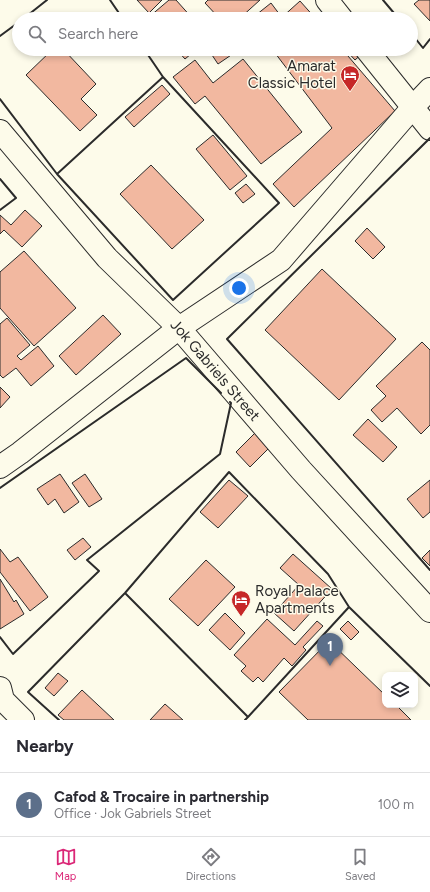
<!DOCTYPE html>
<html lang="en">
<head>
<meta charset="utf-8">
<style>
	:root { --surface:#fff; --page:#f2f2f3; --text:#2b2b33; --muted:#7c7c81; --line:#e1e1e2; --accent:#db2777 }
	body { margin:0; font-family:Figtree,sans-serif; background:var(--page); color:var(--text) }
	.controls { position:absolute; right:12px; bottom:12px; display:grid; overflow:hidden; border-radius:8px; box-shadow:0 2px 6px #0003 }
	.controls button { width:36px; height:36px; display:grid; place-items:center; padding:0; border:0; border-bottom:1px solid var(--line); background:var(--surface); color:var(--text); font:20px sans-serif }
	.you { position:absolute; left:239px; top:288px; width:14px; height:14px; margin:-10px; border:3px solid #fff; border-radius:50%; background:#1a73e8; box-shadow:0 0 0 6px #1a73e833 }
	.badge { display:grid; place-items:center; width:26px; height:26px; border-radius:50%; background:var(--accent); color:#fff; font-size:13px; font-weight:700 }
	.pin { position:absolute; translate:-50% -33px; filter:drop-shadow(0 1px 2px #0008) }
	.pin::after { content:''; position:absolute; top:21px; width:14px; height:12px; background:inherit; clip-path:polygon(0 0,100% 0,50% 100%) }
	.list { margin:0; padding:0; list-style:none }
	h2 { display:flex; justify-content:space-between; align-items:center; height:52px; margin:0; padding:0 16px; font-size:17px }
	h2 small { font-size:13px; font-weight:400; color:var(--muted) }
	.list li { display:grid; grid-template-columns:26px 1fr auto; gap:12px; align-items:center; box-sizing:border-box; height:64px; padding:0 16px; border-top:1px solid var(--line) }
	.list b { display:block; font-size:15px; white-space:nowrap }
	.list p { margin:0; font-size:13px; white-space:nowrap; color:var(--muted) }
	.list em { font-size:13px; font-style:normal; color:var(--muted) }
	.icon { flex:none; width:22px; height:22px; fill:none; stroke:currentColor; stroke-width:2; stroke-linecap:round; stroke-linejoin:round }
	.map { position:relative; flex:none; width:430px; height:720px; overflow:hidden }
	.search { position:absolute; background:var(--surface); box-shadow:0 2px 6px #0003; left:12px; right:12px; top:12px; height:44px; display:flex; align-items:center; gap:10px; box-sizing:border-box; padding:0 14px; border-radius:22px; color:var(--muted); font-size:15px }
	.sheet { height:116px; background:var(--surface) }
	nav { display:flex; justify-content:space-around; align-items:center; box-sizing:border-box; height:56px; border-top:1px solid var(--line); background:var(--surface); font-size:11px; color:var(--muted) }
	nav a { display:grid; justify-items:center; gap:2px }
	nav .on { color:var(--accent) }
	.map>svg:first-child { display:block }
	.building { fill:#f2b8a0; stroke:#2b2b2b }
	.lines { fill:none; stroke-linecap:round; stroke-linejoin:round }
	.minor-casing { stroke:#2b2b2b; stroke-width:24 }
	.minor { stroke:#fdfbea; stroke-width:22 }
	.wall { stroke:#2b2b2b; stroke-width:2 }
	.labels { text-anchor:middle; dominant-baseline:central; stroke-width:3; stroke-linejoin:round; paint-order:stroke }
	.poi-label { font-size:15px; fill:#2b2b2b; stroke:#fdfbea; text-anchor:end }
	.street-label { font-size:15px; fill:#2b2b2b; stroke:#fdfbea }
</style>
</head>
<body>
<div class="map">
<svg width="430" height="720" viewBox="0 0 430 720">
	<rect width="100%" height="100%" fill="#fdfbea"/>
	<path class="building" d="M137 0H162L149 13Z
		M169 0H176L193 19H151L149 17Z
		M208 0H260L239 19H220L205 3Z
		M419 0H430V21L414 4Z
		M300 1 316 19H280Z
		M271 3 280 15 275 19H251Z
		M53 49H63L96 84 81 99 97 115 80 131 26 75Z
		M176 49H197L185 59Z
		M208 49H240L218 64Z
		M272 49H342L395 111 294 207 273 184 332 128Z
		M345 49H364L365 51 355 60Z
		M243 59 302 132 261 164 205 96 195 104 173 77 195 60 213 83Z
		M162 85 170 94 134 127 125 117Z
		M213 135 247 176 230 190 196 149Z
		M151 165 204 220 172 249 120 194Z
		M246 184 255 194 243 203 235 193Z
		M25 210 42 226 22 247 4 230 0 234V215L11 225Z
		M367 228 385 247 373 259 355 241Z
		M24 251 76 308 34 346 0 308V272Z
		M322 269 396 339 339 400 265 330Z
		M103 315 121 334 76 375 59 356Z
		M7 318 30 345 17 356 21 360 38 346 54 366 31 386 16 368 3 378 0 375V324Z
		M422 342 430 350V425L421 434 397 408 382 422 371 410 386 396 376 386Z
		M0 387 10 397 0 408Z
		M368 419 397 447 383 462 353 435Z
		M256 432 271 446 250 467 236 452Z
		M60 474 79 502 64 513 55 499 48 505 37 489Z
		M85 474 102 499 89 507 72 483Z
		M229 480 248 496 218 528 200 512Z
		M430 480V512L423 518 407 499Z
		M83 538 91 547 75 560 67 550Z
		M0 549 10 562 18 557 48 597 30 611 0 572Z
		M430 550V566L422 558Z
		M293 554 332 589 294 631 274 613 299 585 280 568Z
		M206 560 235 587 198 626 169 599Z
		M0 579 14 602 16 600 24 614 0 629Z
		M225 613 245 633 230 650 209 630Z
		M267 619 295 645 317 621 323 626 303 647 306 650 292 666 284 658 263 682 258 677 253 682 241 671 246 666 234 655Z
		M348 621 359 632 351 640 340 629Z
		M329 641 385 695V705H396L411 720H308L279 692Z
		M58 673 68 681 54 696 45 688Z
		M82 690 114 720H64L58 715Z
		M165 704 183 720H150Z"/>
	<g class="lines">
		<defs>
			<g id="minor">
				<path d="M327 0 342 19"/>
				<path d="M366 49 430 129"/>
				<path id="s1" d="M0 131 107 258 179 328 301 470 430 611"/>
				<path d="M0 467 20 453 179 328 281 260 413 107 430 89"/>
				<path d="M0 688 3 700 23 720"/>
			</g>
		</defs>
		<use href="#minor" class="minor-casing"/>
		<use href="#minor" class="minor"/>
		<path class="wall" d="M110 0 123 19
			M383 0 399 19
			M23 19 47 0
			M411 33 423 48 430 39
			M0 36 19 22
			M144 49 163 77 162 78
			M163 77 279 203 173 300 57 174Z
			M0 99 57 174
			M430 138 227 339 430 570
			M0 179 16 198 0 210
			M0 488 186 358 221 393
			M125 593 248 717 245 720
			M349 607 430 686
			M0 637 13 654 99 571 87 560 220 454 231 403 230 402
			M59 720 28 692 125 593 229 472 328 574 349 607 248 717"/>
	</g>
	<defs>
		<symbol id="hotel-pin" viewBox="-11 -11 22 30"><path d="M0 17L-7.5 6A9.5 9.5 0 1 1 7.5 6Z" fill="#c62828" stroke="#fdfbea"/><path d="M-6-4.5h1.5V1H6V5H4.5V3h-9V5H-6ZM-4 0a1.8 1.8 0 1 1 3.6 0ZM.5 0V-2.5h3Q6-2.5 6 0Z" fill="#fff"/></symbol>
	</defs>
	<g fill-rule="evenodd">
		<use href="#hotel-pin" x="339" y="64" width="22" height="30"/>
		<use href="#hotel-pin" x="230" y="589" width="22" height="30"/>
	</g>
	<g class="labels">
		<g class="poi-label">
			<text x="336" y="66">Amarat<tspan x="336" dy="17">Classic Hotel</tspan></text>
			<text x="255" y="591" text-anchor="start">Royal Palace<tspan x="255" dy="17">Apartments</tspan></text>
		</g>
		<g class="street-label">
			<text stroke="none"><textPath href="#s1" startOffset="322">Jok Gabriels Street</textPath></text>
		</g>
	</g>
</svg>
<div class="controls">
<button><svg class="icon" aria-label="layers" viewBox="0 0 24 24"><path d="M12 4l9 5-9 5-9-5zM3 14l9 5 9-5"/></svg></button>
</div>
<div class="you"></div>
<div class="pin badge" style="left:330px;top:666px;background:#5c6f8a">1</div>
<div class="search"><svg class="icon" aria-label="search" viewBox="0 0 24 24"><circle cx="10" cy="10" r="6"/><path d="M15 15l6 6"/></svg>Search here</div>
</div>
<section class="sheet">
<h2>Nearby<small></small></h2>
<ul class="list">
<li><span class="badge" style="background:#5c6f8a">1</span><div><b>Cafod &amp; Trocaire in partnership</b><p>Office · Jok Gabriels Street</p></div><em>100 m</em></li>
</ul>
</section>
<nav>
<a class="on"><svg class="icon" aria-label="map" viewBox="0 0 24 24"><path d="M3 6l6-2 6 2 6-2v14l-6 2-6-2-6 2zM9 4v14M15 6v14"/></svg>Map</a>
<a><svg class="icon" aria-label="directions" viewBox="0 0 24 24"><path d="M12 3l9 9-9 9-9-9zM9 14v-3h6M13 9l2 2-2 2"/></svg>Directions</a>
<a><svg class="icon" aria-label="saved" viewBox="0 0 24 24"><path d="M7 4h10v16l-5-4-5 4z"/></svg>Saved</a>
</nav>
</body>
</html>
